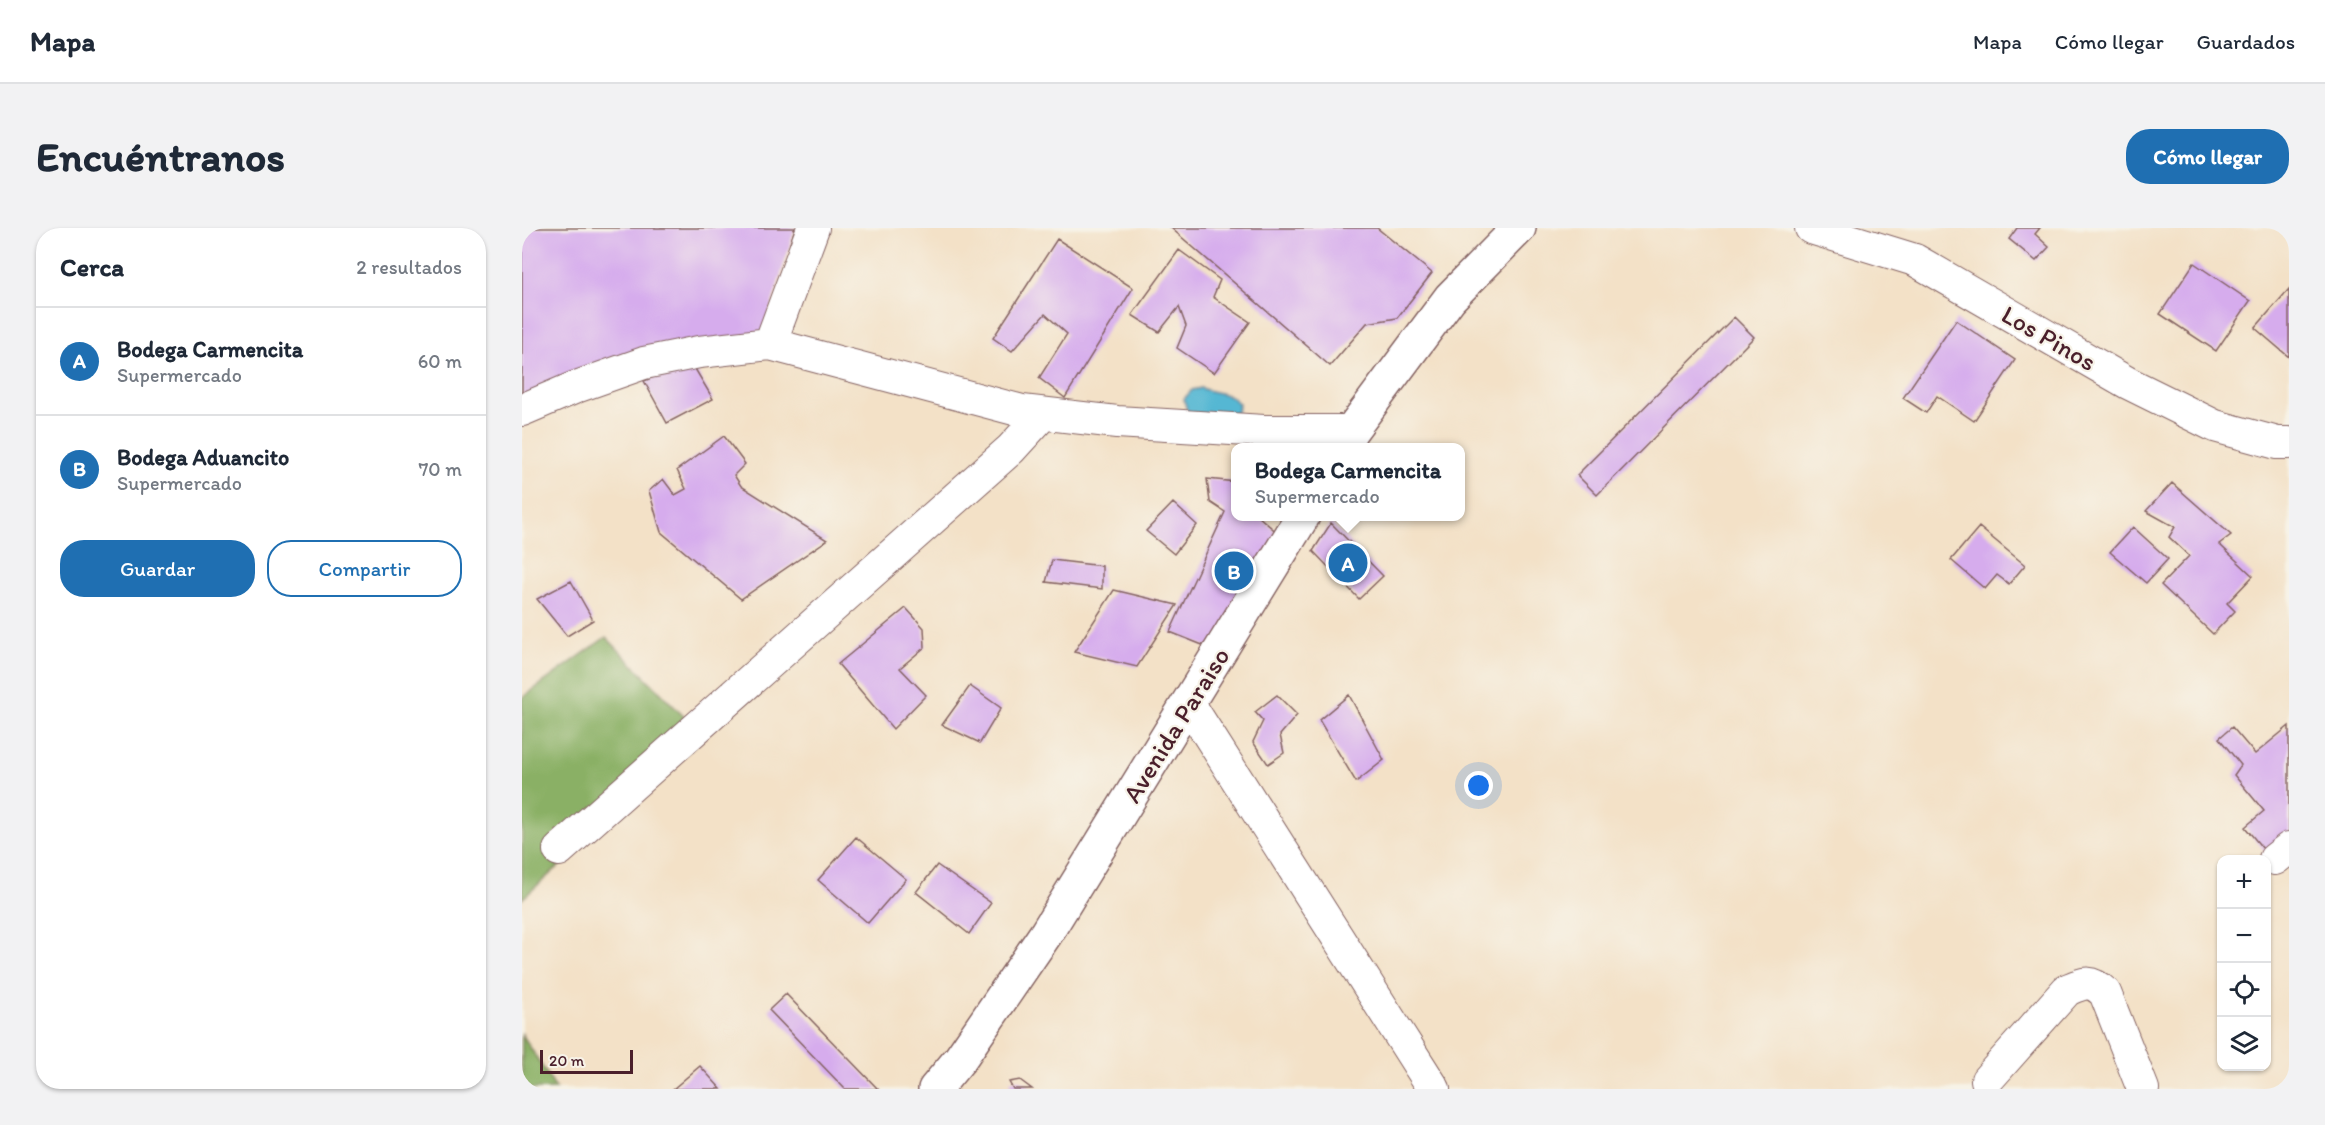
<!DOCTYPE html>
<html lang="es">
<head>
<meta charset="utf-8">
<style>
	:root { --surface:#fff; --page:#f2f2f3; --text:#1f2937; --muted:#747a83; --line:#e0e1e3; --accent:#1f6fb2 }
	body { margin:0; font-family:Itim,sans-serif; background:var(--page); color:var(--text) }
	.controls { position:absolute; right:18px; bottom:18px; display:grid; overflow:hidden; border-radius:12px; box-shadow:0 2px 4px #0004 }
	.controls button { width:54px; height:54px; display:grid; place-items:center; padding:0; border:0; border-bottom:2px solid var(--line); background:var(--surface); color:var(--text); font:30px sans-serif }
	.scale { position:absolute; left:18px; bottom:15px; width:93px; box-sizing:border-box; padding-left:6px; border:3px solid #4a1f2b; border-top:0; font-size:16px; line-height:21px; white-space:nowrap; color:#4a1f2b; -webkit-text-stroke:4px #f7f3e8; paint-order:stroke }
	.you { position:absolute; left:957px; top:558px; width:21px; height:21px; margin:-15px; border:4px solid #fff; border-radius:50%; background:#1a73e8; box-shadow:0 0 0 9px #1a73e833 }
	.badge { display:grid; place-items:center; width:39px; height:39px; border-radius:50%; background:var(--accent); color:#fff; font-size:20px; font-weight:700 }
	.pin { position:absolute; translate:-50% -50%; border:3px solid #fff; box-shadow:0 2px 6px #0006 }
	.popup { position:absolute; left:709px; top:215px; width:234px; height:78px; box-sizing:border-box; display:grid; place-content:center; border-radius:12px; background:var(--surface); filter:drop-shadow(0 2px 4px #0005); font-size:20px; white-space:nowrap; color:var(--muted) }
	.popup b { font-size:22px; color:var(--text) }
	.popup::after { content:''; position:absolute; left:50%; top:100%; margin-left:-12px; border:12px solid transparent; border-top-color:var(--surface) }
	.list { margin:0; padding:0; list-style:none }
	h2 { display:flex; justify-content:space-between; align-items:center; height:78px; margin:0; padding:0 24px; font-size:26px }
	h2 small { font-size:20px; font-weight:400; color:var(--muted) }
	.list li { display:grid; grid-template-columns:39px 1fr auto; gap:18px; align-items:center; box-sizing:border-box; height:108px; padding:0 24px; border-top:2px solid var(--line) }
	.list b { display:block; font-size:22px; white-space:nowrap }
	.list p { margin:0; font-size:20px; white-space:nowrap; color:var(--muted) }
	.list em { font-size:20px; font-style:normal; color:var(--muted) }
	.actions { display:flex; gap:12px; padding:18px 24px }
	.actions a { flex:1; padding:14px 0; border:2px solid var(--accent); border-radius:24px; text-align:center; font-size:21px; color:var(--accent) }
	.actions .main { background:var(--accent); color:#fff }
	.icon { flex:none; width:33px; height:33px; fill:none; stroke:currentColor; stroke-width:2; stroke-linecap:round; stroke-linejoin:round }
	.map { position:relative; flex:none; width:1767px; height:861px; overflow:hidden; border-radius:24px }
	header { display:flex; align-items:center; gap:36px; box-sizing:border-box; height:84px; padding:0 30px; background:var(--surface); border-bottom:2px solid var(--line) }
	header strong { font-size:28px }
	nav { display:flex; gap:33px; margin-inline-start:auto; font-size:21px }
	.intro { display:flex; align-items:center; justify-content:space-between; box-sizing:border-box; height:144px; padding:0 36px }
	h1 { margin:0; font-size:42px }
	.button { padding:15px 27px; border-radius:24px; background:var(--accent); color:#fff; font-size:21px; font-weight:700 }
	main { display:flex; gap:36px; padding:0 36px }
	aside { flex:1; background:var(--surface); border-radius:24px; box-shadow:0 2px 4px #0004 }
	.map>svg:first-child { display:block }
	.forest { fill:#8ab065; stroke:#6a6848; stroke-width:1.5 }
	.water { fill:#54b7d3; stroke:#4f6b7f; stroke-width:1.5 }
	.building { fill:#d6aced }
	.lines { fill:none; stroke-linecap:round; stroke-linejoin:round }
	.minor-casing { stroke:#856362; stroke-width:34 }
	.major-casing { stroke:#856362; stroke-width:36 }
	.minor { stroke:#fff; stroke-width:32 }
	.major { stroke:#fff; stroke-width:33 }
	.labels { text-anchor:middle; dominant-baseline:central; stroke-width:4.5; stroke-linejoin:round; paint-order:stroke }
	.street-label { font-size:26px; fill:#4a1f2b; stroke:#f7f3e8 }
</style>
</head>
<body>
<header>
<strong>Mapa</strong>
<nav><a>Mapa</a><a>Cómo llegar</a><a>Guardados</a></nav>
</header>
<div class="intro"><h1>Encuéntranos</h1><a class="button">Cómo llegar</a></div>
<main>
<aside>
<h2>Cerca<small>2 resultados</small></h2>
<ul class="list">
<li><span class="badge">A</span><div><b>Bodega Carmencita</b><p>Supermercado</p></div><em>60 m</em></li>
<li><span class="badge">B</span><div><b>Bodega Aduancito</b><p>Supermercado</p></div><em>70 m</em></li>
</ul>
<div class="actions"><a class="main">Guardar</a><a>Compartir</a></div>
</aside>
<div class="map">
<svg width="1767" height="861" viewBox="0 0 1767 861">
	<rect width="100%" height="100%" fill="#f7f3e8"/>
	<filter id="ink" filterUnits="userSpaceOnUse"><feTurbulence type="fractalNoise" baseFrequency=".0167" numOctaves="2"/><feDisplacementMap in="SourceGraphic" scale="12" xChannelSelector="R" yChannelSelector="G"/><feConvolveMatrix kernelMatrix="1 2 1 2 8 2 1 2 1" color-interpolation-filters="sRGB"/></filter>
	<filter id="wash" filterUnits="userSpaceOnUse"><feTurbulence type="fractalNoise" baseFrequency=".008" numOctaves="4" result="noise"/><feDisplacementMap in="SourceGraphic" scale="24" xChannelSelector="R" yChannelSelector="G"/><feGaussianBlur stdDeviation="1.35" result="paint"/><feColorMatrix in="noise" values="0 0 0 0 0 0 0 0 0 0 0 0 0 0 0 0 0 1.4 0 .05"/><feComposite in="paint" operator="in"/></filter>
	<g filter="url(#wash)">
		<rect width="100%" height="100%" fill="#f3e1c7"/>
		<path class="forest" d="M84 409 182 509 0 671V470Z
			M0 806 34 861H0Z"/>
		<path class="water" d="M679 160C695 167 704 161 717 176L714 186 666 187 662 171 670 162Z"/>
		<g id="blocks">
			<path class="building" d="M0 0H273L239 111 0 170Z
				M649 0H855L910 45 875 90 845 95 808 138Z
				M1495 0H1518L1513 6 1527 19 1514 33 1487 11Z
				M535 11 611 60 543 170 517 150 545 106 523 86 490 123 471 110Z
				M657 22 698 52 691 69 728 94 692 145 655 120 664 98 657 79 637 104 610 87Z
				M1672 35 1728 73 1694 123 1638 86Z
				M1767 61V129L1733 100Z
				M1212 89 1232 109 1075 267 1055 247Z
				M1434 92 1493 132 1452 193 1415 168 1404 185 1381 170Z
				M169 134 191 171 145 195 122 153Z
				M202 208 223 236 212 247 219 258 305 312 219 371 139 304 127 263 141 251 153 267 164 261 155 242Z
				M685 251 714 254V288H736L758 307 698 424 648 404 703 284 688 274Z
				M1650 255 1709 307 1697 316 1731 348 1705 375 1713 383 1691 406 1639 357 1667 328 1647 309 1653 299 1624 283Z
				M651 275 675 297 652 326 624 303Z
				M809 295 861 348 837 371 791 323Z
				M1457 299 1503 337 1487 356 1475 347 1463 361 1429 332Z
				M1611 299 1646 331 1624 355 1588 324Z
				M530 332 580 338V361L524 354Z
				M49 353 71 392 45 408 15 371Z
				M592 362 655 377 615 439 552 424Z
				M384 380 402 400 403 419 378 440 404 467 371 501 316 436Z
				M448 458 479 480 458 515 420 497Z
				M755 467 775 487 758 507 762 525 746 536 731 514 741 493 733 484Z
				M827 467 862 532 834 554 797 492Z
				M1767 498V610L1746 627 1723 599 1742 583 1712 547 1719 537 1697 510 1710 499 1733 526Z
				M334 609 384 651 346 695 296 652Z
				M415 637 469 675 447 706 394 664Z
				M264 766 356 861H323L247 782Z
				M178 838 199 861H151Z
				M498 852 510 861H491L487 854Z"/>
		</g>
	</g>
	<g filter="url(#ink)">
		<use href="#blocks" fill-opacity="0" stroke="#856362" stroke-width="1.5"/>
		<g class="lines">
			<defs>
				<path id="minor" d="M1289 0 1393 32 1606 155 1693 198 1755 215H1767
					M248 116 291 0
					M0 182 54 159 122 135 177 124 248 116 500 183 595 194 742 203H829
					M667 476 912 861
					M37 622 489 221 521 186
					M1753 631 1767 620
					M1465 852 1545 762C1562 755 1568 751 1583 765L1621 861"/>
				<path id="major" d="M820 220 829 203 928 70 997 0
					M413 861 438 831 525 704 781 288"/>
			</defs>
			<use href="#minor" class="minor-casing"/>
			<use href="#major" class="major-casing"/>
			<use href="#minor" class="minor"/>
			<use href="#major" class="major"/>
		</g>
	</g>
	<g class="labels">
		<g class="street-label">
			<text transform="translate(1527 110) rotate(30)">Los Pinos</text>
			<text transform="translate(654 497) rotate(-58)">Avenida Paraiso</text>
		</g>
	</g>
</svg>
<div class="controls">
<button>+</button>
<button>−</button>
<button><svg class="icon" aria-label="locate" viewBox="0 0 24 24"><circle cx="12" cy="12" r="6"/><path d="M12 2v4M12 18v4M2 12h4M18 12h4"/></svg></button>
<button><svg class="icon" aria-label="layers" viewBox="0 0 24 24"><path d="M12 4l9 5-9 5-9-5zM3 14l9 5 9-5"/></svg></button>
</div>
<div class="scale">20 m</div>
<div class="you"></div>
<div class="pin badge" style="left:826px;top:335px">A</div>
<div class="popup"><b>Bodega Carmencita</b>Supermercado</div>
<div class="pin badge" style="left:712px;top:343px">B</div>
</div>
</main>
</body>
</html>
